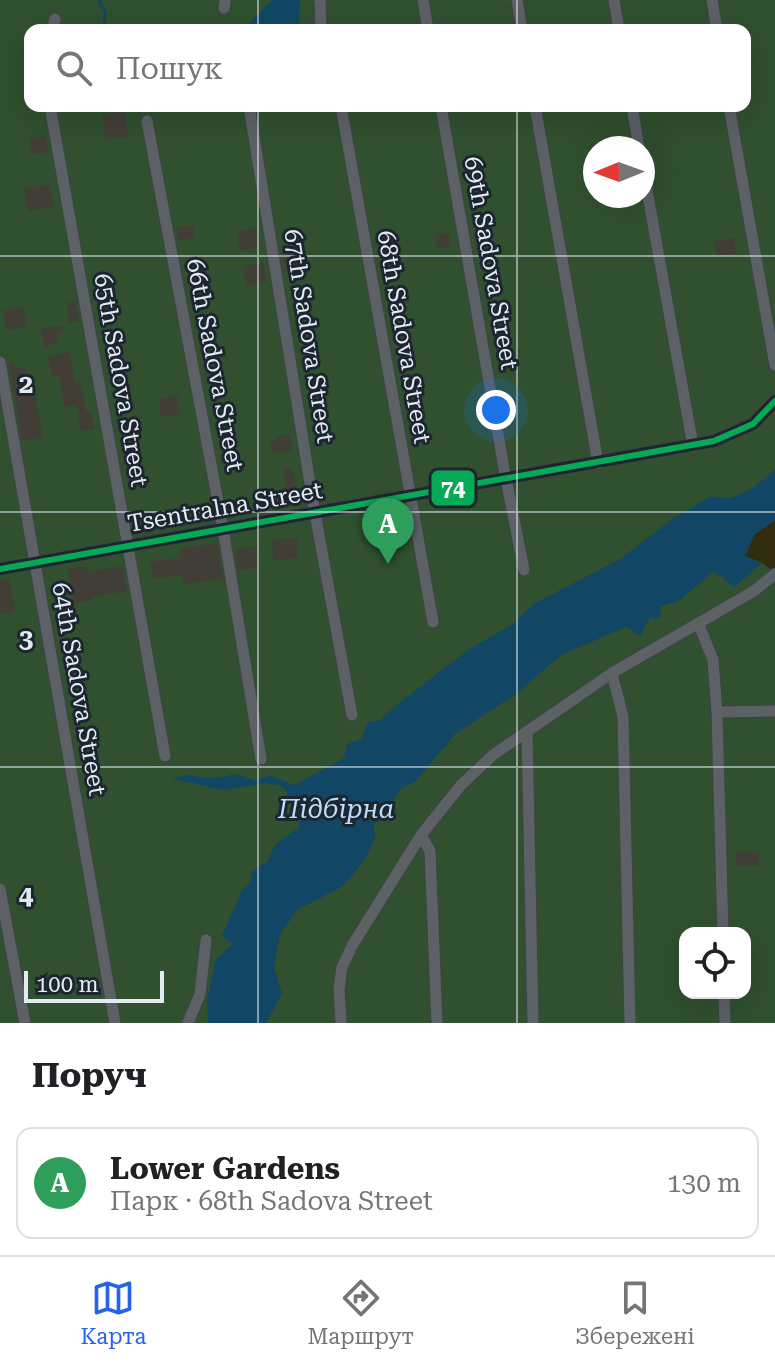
<!DOCTYPE html>
<html lang="uk">
<head>
<meta charset="utf-8">
<style>
	:root { --surface:#fff; --page:#f2f2f2; --text:#202124; --muted:#757577; --line:#e0e0e0; --accent:#2563eb }
	body { margin:0; font-family:"Roboto Serif",serif; background:var(--page); color:var(--text) }
	.controls { position:absolute; right:24px; bottom:24px; display:grid; overflow:hidden; border-radius:16px; box-shadow:0 8px 32px #0002 }
	.controls button { width:72px; height:72px; display:grid; place-items:center; padding:0; border:0; border-bottom:2px solid var(--line); background:var(--surface); color:var(--text); font:40px sans-serif }
	.compass { position:absolute; left:583px; top:136px; width:72px; height:72px; border-radius:50%; background:var(--surface); box-shadow:0 8px 32px #0002; rotate:269deg }
	.scale { position:absolute; left:24px; bottom:20px; width:140px; box-sizing:border-box; padding-left:8px; border:4px solid #e4eaf1; border-top:0; font-size:22px; line-height:28px; white-space:nowrap; color:#e4eaf1; -webkit-text-stroke:6px #1d2630; paint-order:stroke }
	.you { position:absolute; left:496px; top:410px; width:28px; height:28px; margin:-20px; border:6px solid #fff; border-radius:50%; background:#1a73e8; box-shadow:0 0 0 12px #1a73e833 }
	.badge { display:grid; place-items:center; width:52px; height:52px; border-radius:50%; background:var(--accent); color:#fff; font-size:26px; font-weight:700 }
	.pin { position:absolute; translate:-50% -66px; filter:drop-shadow(0 2px 4px #0008) }
	.pin::after { content:''; position:absolute; top:42px; width:28px; height:24px; background:inherit; clip-path:polygon(0 0,100% 0,50% 100%) }
	.list { margin:0; padding:0; list-style:none }
	h2 { display:flex; justify-content:space-between; align-items:center; height:104px; margin:0; padding:0 32px; font-size:34px }
	h2 small { font-size:26px; font-weight:400; color:var(--muted) }
	.list li { display:grid; grid-template-columns:52px 1fr auto; gap:24px; align-items:center; box-sizing:border-box; height:112px; margin:0 16px 16px; padding:0 16px; border:2px solid var(--line); border-radius:16px }
	.list b { display:block; font-size:30px; white-space:nowrap }
	.list p { margin:0; font-size:26px; white-space:nowrap; color:var(--muted) }
	.list em { font-size:26px; font-style:normal; color:var(--muted) }
	.icon { flex:none; width:44px; height:44px; fill:none; stroke:currentColor; stroke-width:2; stroke-linecap:round; stroke-linejoin:round }
	.map { position:relative; flex:none; width:775px; height:1023px; overflow:hidden }
	.search { position:absolute; background:var(--surface); box-shadow:0 8px 32px #0002; left:24px; right:24px; top:24px; height:88px; display:flex; align-items:center; gap:20px; box-sizing:border-box; padding:0 28px; border-radius:16px; color:var(--muted); font-size:30px }
	.sheet { height:232px; background:var(--surface) }
	nav { display:flex; justify-content:space-around; align-items:center; box-sizing:border-box; height:112px; border-top:2px solid var(--line); background:var(--surface); font-size:22px; color:var(--muted) }
	nav a { display:grid; justify-items:center; gap:4px }
	nav .on { color:var(--accent) }
	.map>svg:first-child { display:block }
	.green { fill:#30502f; fill-rule:evenodd }
	.sand { fill:#312b0f }
	.water { fill:#114764 }
	.lines { fill:none; stroke-linecap:round; stroke-linejoin:round }
	.stream { stroke:#114764; stroke-width:3 }
	.building { fill:#413e38 }
	.minor-casing { stroke:#3f4348; stroke-width:13 }
	.minor { stroke:#5c6166; stroke-width:11 }
	.bus-1-casing { stroke:#1d2630; stroke-width:12 }
	.bus-1 { stroke:#06aa56; stroke-width:6 }
	.grid { fill:none; stroke:#e4eaf1; stroke-width:2; stroke-opacity:0.55 }
	.labels { text-anchor:middle; dominant-baseline:central; stroke-width:6; stroke-linejoin:round; paint-order:stroke }
	.street-label { font-size:24px; fill:#e4eaf1; stroke:#1d2630 }
	.water-label { font-size:26px; font-style:italic; fill:#badef7; stroke:#1d2630 }
	.grid-label { font-size:26px; text-anchor:middle; font-weight:bold; fill:#e4eaf1; stroke:#1d2630; stroke-width:6; stroke-linejoin:round; paint-order:stroke }
	.line-badge { stroke:#1d2630; stroke-width:3 }
	.badge-label { font-size:22px; text-anchor:middle; font-weight:bold; fill:#fff }
</style>
</head>
<body>
<div class="map">
<svg width="775" height="1023" viewBox="0 0 775 1023">
	<rect width="100%" height="100%" fill="#21262c"/>
	<path class="green" d="M0 0H775V1023H0ZM30 30H745V106H30ZM595 148H643V196H595ZM685 933H745V993H685Z"/>
	<path class="sand" d="M775 520V573L762 563 745 556 754 535Z"/>
	<path class="water" d="M272 0H300L298 30H237L245 28Z
		M775 470V520L754 535 745 556 762 563 734 587 714 571 679 601 661 606 660 619 650 618 640 636 626 627 561 655 516 694 455 734 416 781 402 788 393 799 395 810 383 820 374 823 375 838 366 858 343 886 297 910 280 934 274 968 282 994 266 1023H208L207 1001 215 961 233 944 222 936 242 890 251 882V871L267 862 275 845 299 827 297 807 282 786 266 783 224 790 173 779C192 770 193 779 211 778 236 777 228 769 256 781L269 775 294 785 344 758 347 744 362 739 367 723 380 720 399 703 471 648 513 624 532 605 620 559 674 518 711 496C736 505 757 484 775 470Z"/>
	<g class="lines">
		<path class="stream" d="M99 0 105 12 104 30"/>
	</g>
	<path class="building" d="M124 111 128 136 106 140 102 115Z
		M46 136 49 152 31 155 29 138Z
		M50 185 54 206 28 211 24 189Z
		M193 226 195 238 178 240 176 227Z
		M257 228 261 247 240 251 237 231Z
		M450 233 451 247 437 248 436 234Z
		M734 238 736 254 716 256 714 241Z
		M302 246 305 266 285 269 282 250Z
		M263 263 266 282 246 286 243 266Z
		M76 301 79 321 69 323 66 303Z
		M23 307 27 327 6 330 3 311Z
		M62 326 63 333 58 334V341L44 348 41 328Z
		M69 352 75 382 81 381 86 412 92 411 94 429 80 431 77 405 64 407 59 376 52 377 48 357Z
		M13 361 15 369 24 367 28 388H34L43 438 22 441 9 362Z
		M177 396 180 414 161 417 159 398Z
		M290 434 293 450 272 453 270 441 277 440V436Z
		M292 467 298 498 288 499 283 468Z
		M158 517 161 529 135 535 132 522Z
		M297 538 299 558 273 560 272 540Z
		M217 543 223 579 184 584 182 575 153 579 150 562 180 558 179 549Z
		M256 546 259 567 238 571 235 550Z
		M86 566 87 572 123 566 127 591 92 597V601L74 604 68 569Z
		M9 579 15 611 0 614V580Z
		M736 852H759V866H736Z"/>
	<g class="lines">
		<defs>
			<path id="minor" d="M320 0 321 30
				M423 0 428 30
				M517 0 522 30
				M614 0 619 30
				M712 0 717 30
				M224 8 225 0
				M52 30 55 19
				M50 106 165 756
				M249 106 314 508 352 715
				M341 106 433 622
				M441 106 505 474 524 570
				M535 106 598 463
				M632 106 639 148
				M729 106 775 365
				M147 121 222 523 261 759
				M643 168 693 446
				M0 362 115 1023
				M0 569 714 441 753 424 775 401
				M699 625 713 660 717 712 723 933
				M612 673 623 717 630 1023
				M717 712 775 711
				M527 732 533 1023
				M421 835 430 851 437 1023
				M0 889 25 1023
				M724 993 725 1023
				M188 1023 200 994 206 940
				M341 1023 339 989 342 967 352 946 421 835 461 785 493 755 612 673 754 591 775 574"/>
		</defs>
		<use href="#minor" class="minor-casing"/>
		<use href="#minor" class="minor"/>
		<defs>
			<path id="bus-1" d="M0 569 714 441 753 424 775 401"/>
		</defs>
		<use href="#bus-1" class="bus-1-casing"/>
		<use href="#bus-1" class="bus-1"/>
	</g>
	<path class="grid" d="M258 0V30M517 0V30M258 106V1023M517 106V1023M0 256H775M0 512H775M0 767H775"/>
	<g class="labels">
		<g class="street-label">
			<text transform="translate(491 263) rotate(80)">69th Sadova Street</text>
			<text transform="translate(309 336) rotate(81)">67th Sadova Street</text>
			<text transform="translate(404 337) rotate(80)">68th Sadova Street</text>
			<text transform="translate(215 365) rotate(79)">66th Sadova Street</text>
			<text transform="translate(121 380) rotate(80)">65th Sadova Street</text>
			<text transform="translate(225 507) rotate(-10)">Tsentralna Street</text>
			<text transform="translate(79 689) rotate(80)">64th Sadova Street</text>
		</g>
		<g class="water-label">
			<text x="336" y="809">Підбірна</text>
		</g>
	</g>
	<g class="grid-label">
		<text x="26" y="393">2</text>
		<text x="26" y="648">3</text>
		<text x="26" y="904">4</text>
	</g>
	<rect class="line-badge" x="430" y="469" width="46" height="38" rx="8" fill="#06aa56"/>
	<g class="badge-label">
		<text x="453" y="496">74</text>
	</g>
</svg>
<div class="controls">
<button><svg class="icon" aria-label="locate" viewBox="0 0 24 24"><circle cx="12" cy="12" r="6"/><path d="M12 2v4M12 18v4M2 12h4M18 12h4"/></svg></button>
</div>
<svg class="compass" viewBox="-18 -18 36 36"><path d="M0-13l5 13h-10z" fill="#e53935"/><path d="M0 13l5-13h-10z" fill="#757577"/></svg>
<div class="scale">100 m</div>
<div class="you"></div>
<div class="pin badge" style="left:388px;top:564px;background:#2e9e5b">A</div>
<div class="search"><svg class="icon" aria-label="search" viewBox="0 0 24 24"><circle cx="10" cy="10" r="6"/><path d="M15 15l6 6"/></svg>Пошук</div>
</div>
<section class="sheet">
<h2>Поруч<small></small></h2>
<ul class="list">
<li><span class="badge" style="background:#2e9e5b">A</span><div><b>Lower Gardens</b><p>Парк · 68th Sadova Street</p></div><em>130 m</em></li>
</ul>
</section>
<nav>
<a class="on"><svg class="icon" aria-label="map" viewBox="0 0 24 24"><path d="M3 6l6-2 6 2 6-2v14l-6 2-6-2-6 2zM9 4v14M15 6v14"/></svg>Карта</a>
<a><svg class="icon" aria-label="directions" viewBox="0 0 24 24"><path d="M12 3l9 9-9 9-9-9zM9 14v-3h6M13 9l2 2-2 2"/></svg>Маршрут</a>
<a><svg class="icon" aria-label="saved" viewBox="0 0 24 24"><path d="M7 4h10v16l-5-4-5 4z"/></svg>Збережені</a>
</nav>
</body>
</html>
